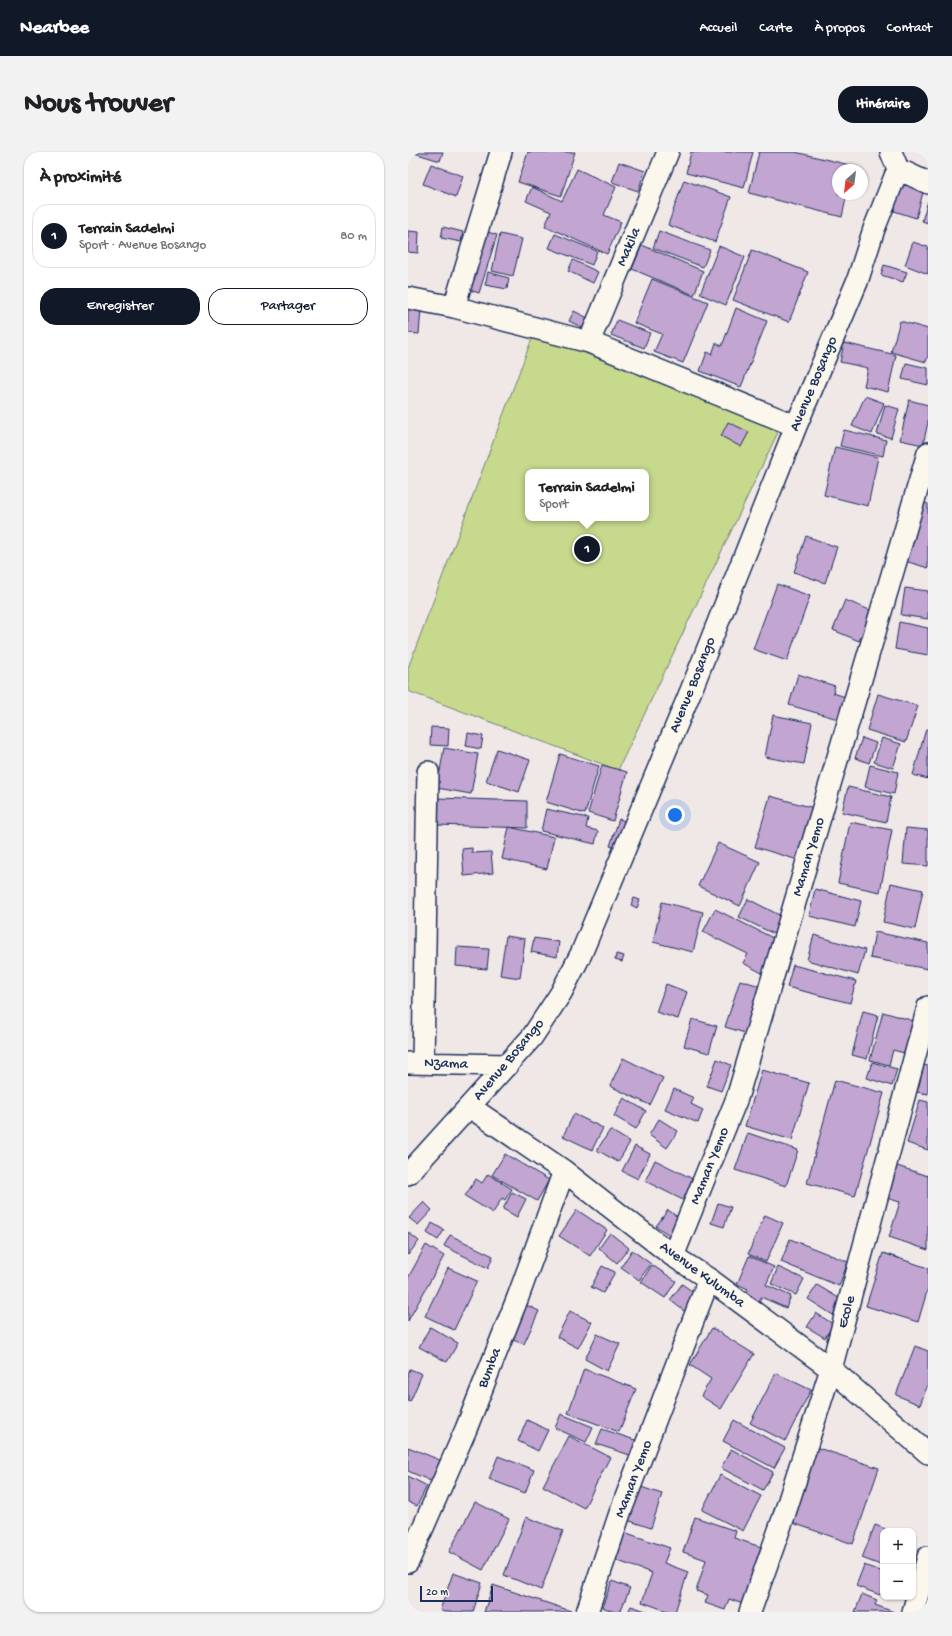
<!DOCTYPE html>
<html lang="fr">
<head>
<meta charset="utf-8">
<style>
	:root { --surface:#fff; --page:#f2f2f2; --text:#202124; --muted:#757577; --line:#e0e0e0; --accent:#111827 }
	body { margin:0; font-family:"Gochi Hand",sans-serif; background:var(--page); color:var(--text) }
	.controls { position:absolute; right:12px; bottom:12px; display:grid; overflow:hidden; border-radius:8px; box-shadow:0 1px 3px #0004 }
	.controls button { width:36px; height:36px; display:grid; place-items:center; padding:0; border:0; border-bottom:1px solid var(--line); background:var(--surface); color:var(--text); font:20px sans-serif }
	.compass { position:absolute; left:424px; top:12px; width:36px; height:36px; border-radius:50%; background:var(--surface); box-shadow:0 1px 3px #0004; rotate:208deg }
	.scale { position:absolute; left:12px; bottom:10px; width:73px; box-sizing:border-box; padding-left:4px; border:2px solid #1b2f5e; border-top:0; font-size:11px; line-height:14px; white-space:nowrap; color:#1b2f5e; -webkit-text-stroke:3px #fbf7ec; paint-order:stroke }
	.you { position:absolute; left:267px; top:663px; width:14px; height:14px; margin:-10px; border:3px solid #fff; border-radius:50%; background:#1a73e8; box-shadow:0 0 0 6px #1a73e833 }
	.badge { display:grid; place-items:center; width:26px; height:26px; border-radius:50%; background:var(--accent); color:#fff; font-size:13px; font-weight:700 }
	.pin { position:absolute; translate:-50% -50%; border:2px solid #fff; box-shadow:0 1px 4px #0006 }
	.popup { position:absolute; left:117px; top:317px; width:124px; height:52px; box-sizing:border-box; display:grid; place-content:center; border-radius:8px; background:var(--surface); filter:drop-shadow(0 1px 3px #0005); font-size:13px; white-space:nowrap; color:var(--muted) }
	.popup b { font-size:15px; color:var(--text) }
	.popup::after { content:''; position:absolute; left:50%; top:100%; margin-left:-8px; border:8px solid transparent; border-top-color:var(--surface) }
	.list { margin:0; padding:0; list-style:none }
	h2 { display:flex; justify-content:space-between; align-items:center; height:52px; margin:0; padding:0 16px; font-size:17px }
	h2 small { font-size:13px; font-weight:400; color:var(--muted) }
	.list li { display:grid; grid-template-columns:26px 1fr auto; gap:12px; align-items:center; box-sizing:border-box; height:64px; margin:0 8px 8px; padding:0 8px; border:1px solid var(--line); border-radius:16px }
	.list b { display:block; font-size:15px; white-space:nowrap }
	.list p { margin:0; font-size:13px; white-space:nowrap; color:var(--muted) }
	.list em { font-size:13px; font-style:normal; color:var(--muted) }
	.actions { display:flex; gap:8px; padding:12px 16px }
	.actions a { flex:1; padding:9px 0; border:1px solid var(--accent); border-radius:16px; text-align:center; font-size:14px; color:var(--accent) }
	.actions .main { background:var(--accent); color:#fff }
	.map { position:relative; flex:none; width:520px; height:1460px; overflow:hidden; border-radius:16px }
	header { display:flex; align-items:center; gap:24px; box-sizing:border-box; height:56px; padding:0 20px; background:var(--accent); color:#fff }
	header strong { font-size:19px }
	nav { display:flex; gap:22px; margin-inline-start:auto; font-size:14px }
	.intro { display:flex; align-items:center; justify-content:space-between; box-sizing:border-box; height:96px; padding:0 24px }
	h1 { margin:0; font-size:28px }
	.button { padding:10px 18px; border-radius:16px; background:var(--accent); color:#fff; font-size:14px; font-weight:700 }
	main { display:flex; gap:24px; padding:0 24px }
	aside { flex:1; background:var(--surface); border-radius:16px; box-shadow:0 1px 3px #0004 }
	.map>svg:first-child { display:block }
	.green { fill:#c7d98d; stroke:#718476; fill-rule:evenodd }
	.building { fill:#c2a5d1; stroke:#1b2f5e }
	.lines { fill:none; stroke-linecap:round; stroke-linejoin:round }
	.minor-casing { stroke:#1b2f5e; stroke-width:24 }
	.minor { stroke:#fbf7ec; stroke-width:21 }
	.labels { text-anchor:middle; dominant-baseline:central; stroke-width:3; stroke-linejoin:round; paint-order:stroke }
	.street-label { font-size:15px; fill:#1b2f5e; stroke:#fbf7ec }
</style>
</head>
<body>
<header>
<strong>Nearbee</strong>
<nav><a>Accueil</a><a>Carte</a><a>À propos</a><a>Contact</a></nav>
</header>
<div class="intro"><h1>Nous trouver</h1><a class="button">Itinéraire</a></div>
<main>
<aside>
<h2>À proximité<small></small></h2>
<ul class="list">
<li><span class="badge">1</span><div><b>Terrain Sadelmi</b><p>Sport · Avenue Bosango</p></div><em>80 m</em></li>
</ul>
<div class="actions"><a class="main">Enregistrer</a><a>Partager</a></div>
</aside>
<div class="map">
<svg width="520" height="1460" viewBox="0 0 520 1460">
	<rect width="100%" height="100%" fill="#f0e7e7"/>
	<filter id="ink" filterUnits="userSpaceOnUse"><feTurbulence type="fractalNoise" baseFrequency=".025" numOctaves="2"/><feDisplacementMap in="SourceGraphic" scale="8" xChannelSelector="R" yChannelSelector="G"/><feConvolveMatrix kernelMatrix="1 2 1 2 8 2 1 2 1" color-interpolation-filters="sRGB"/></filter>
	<g filter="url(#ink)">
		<path class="green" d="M126 181 371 278 210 618 0 539V516ZM120 320H238V366H120Z"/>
		<path class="building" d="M3 0H35L32 9Z
			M120 0H167L153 44 110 30Z
			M283 0H345L336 36 278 21Z
			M351 0H387L446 14 445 18H430V42H439L434 65 341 41Z
			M211 10 237 19 230 39 204 30Z
			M23 12 55 24 48 45 15 32Z
			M169 17 208 35 196 63 213 70 199 102 137 74 143 60 118 49 124 35 154 49Z
			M276 28 323 45 307 90 260 73Z
			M494 30 516 37 508 66 486 59Z
			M520 49V71L514 69Z
			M35 75 55 80 53 90 33 86Z
			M74 78 89 83 71 141 56 136Z
			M0 79 11 80 10 101 0 100Z
			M251 79 302 98 295 115 245 96Z
			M92 82 114 87 105 124 84 119Z
			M147 82 189 99 184 113 141 96Z
			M505 90 520 95V122L497 113Z
			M234 93 295 119 286 143 224 117Z
			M311 94 337 105 318 153 292 142Z
			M344 98 400 120 381 170 325 148Z
			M165 108 190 120 185 131 160 119Z
			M476 113 499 120 495 130 473 123Z
			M80 120 101 126 99 137 77 133Z
			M244 127 300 150 275 211 246 200 254 182 226 171Z
			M0 156 13 157 11 182 0 181Z
			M328 156 359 169 333 235 292 219 299 200 304 202 308 191 314 194Z
			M166 159 180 166 175 176 161 169Z
			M209 168 242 181 236 196 203 183Z
			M492 169 520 177V204L518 210 483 200Z
			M436 191 488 203 480 240 456 234 460 216 432 210Z
			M498 211 520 216V233L494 227Z
			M457 244 476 251 464 282 444 274Z
			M501 248 520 253V270L515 293 492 288Z
			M477 253 491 257 483 286 469 282Z
			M320 270 341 280 333 295 313 284Z
			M436 278 478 288 475 304 432 294Z
			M427 295 470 305 460 354 416 343Z
			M515 350 520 352V416L497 409Z
			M398 384 429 395 417 431 386 420Z
			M369 432 402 444 379 509 345 497Z
			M497 436 520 439V467L493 463Z
			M437 448 464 459 451 489 425 478Z
			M491 470 520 476V503L487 497Z
			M390 522 427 534 425 541 444 547 437 569 381 553Z
			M470 542 510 554 498 590 459 578Z
			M365 563 404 571 396 612 357 605Z
			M23 575 41 576 40 594 22 593Z
			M518 577H520V627L505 623Z
			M60 581 75 584 73 597 58 594Z
			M454 586 468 591 461 611 447 606Z
			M474 586 493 592 485 616 466 610Z
			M36 596 70 602 63 642 29 636Z
			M89 597 122 608 111 640 78 629Z
			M152 602 191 614 177 662 138 650Z
			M194 613 219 620 205 669 180 661Z
			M462 613 490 620 486 642 457 635Z
			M440 635 483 645 478 670 434 660Z
			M362 644 406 656 390 708 347 695Z
			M29 646 119 649V676L29 673Z
			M138 657 180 666 178 676 190 679 187 692 133 679Z
			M211 667 222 671 213 698 202 694Z
			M442 670 484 678 472 740 430 731Z
			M101 675 146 685 139 717 94 707Z
			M498 676 520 678V714L495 712Z
			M310 691 352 710 332 754 290 734Z
			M64 696V701L83 700 85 721 56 724 54 697Z
			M483 731 515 738 507 777 475 770Z
			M407 737 453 749 447 775 401 764Z
			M226 746 232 748 229 756 223 753Z
			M340 747 377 766 368 783 331 765Z
			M254 750 295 760 285 800 245 790Z
			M307 757 373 790 356 822 335 811 340 802 295 780Z
			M467 780 520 791V817L462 806Z
			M406 783 457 798 450 823 399 808Z
			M98 784 117 787 112 826 92 823Z
			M126 786 151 790 149 805 123 800Z
			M49 795 81 797 79 817 48 814Z
			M208 802 216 804 214 810 207 808Z
			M385 813 448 829 442 851 379 835Z
			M332 828 352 834 337 881 317 875Z
			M258 832 279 840 270 867 248 860Z
			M455 859 470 863 459 907 444 903Z
			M475 860 506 869 496 901 485 898 481 913 462 908Z
			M284 867 309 874 301 901 276 894Z
			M215 906 255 926 242 953 202 934Z
			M309 907 323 913 313 939 299 934Z
			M464 910 489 917 484 934 459 926Z
			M516 913 520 914V942L509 940Z
			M354 918 401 931 384 988 337 974Z
			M427 928 476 941 447 1044 399 1031Z
			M266 937 286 946 283 952 295 958 290 971 257 957Z
			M216 946 238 959 228 977 206 964Z
			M512 948 520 950V998L499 991Z
			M166 962 195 976 184 998 155 984Z
			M251 967 270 979 259 996 241 983Z
			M202 978 222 990 210 1010 189 998Z
			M340 981 390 998 378 1034 327 1018Z
			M227 994 242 1002 230 1027 214 1019Z
			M97 1002 141 1028 129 1049 84 1023Z
			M247 1008 285 1027 275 1048 237 1029Z
			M486 1013 520 1024V1098L481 1085 492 1050 475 1045Z
			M80 1022 104 1037 97 1048 94 1046 85 1061 57 1044 68 1027 74 1031Z
			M104 1040 118 1047 109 1065 95 1057Z
			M16 1050 24 1058 10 1073 1 1066Z
			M310 1051 323 1055 316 1075 303 1071Z
			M169 1058 199 1078 182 1104 151 1084Z
			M260 1058 275 1069 264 1085 248 1074Z
			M357 1063 375 1071 358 1110 340 1102Z
			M24 1071 36 1078 30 1088 19 1081Z
			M0 1080 11 1089 0 1103Z
			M202 1081 221 1096 209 1111 191 1096Z
			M42 1083 85 1104 80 1116 36 1094Z
			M382 1087 440 1110 431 1134 373 1110Z
			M18 1093 36 1104 0 1169V1126Z
			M224 1098 243 1112 231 1128 213 1115Z
			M475 1101 520 1116V1136L510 1170 458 1154Z
			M341 1104 366 1115 358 1133 383 1144 378 1156 353 1145 350 1152 335 1146 340 1137 329 1132Z
			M244 1113 268 1129 257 1146 233 1130Z
			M194 1114 207 1120 195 1141 183 1135Z
			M370 1115 396 1127 388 1143 363 1132Z
			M40 1116 69 1129 46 1178 17 1164Z
			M274 1132 292 1145 280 1162 262 1148Z
			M409 1133 434 1148 425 1163 400 1147Z
			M116 1152 131 1159 116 1192 102 1187Z
			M162 1159 184 1170 170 1196 149 1185Z
			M408 1161 425 1172 417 1186 399 1175Z
			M22 1175 50 1191 39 1210 11 1195Z
			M304 1176 346 1202 313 1257 293 1244 303 1227 282 1213Z
			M189 1182 212 1192 199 1219 177 1207Z
			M507 1194 520 1199V1232L512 1253 488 1243Z
			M2 1217 14 1222 2 1250 0 1249V1222Z
			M176 1217 228 1237 211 1280 160 1261Z
			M368 1221 403 1238 377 1289 342 1271Z
			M153 1262 185 1275 178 1290 147 1276Z
			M119 1268 140 1278 130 1299 110 1289Z
			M326 1268 377 1296 366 1316 315 1289Z
			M194 1277 230 1289 225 1304 188 1292Z
			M161 1284 202 1305 176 1356 135 1334Z
			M0 1295 34 1309 25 1330 0 1319Z
			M407 1295 471 1316 445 1392 382 1370Z
			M323 1297 365 1320 355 1338 313 1316Z
			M90 1304 126 1318 117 1341 81 1327Z
			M312 1323 353 1344 335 1379 294 1358Z
			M0 1324 19 1334 9 1354 0 1350Z
			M230 1334 254 1342 243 1376 219 1368Z
			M67 1350 101 1367 75 1418 41 1400Z
			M118 1365 155 1379 133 1438 96 1423Z
			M287 1365 328 1379 326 1386 353 1395 335 1452 321 1447 317 1458 297 1451 300 1443 288 1439 298 1408 275 1400Z
			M467 1373 483 1379H475V1414L454 1406Z
			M216 1380 262 1396 256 1411 280 1420 267 1460H262L234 1450 244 1421 207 1408Z
			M456 1413 475 1420V1436L472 1443 448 1434Z
			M45 1421 74 1431 65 1460H36L32 1458Z
			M204 1429 222 1436 212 1460H207L194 1455Z
			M85 1433 166 1460H76Z
			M454 1442 469 1448 467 1453 486 1460H447Z
			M223 1454 241 1460H220Z"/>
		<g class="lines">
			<defs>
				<path id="minor" d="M490 17 520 31
					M0 146 46 155 181 190 388 274
					M46 155 93 0
					M181 190 260 0
					M0 911 100 913
					M15 911 20 620
					M62 955 156 1019 265 1104 301 1127 423 1217 520 1301
					M0 1022 124 885 153 841 173 802 284 536 388 274 449 130 466 77 490 17 483 0
					M265 1104 329 946 520 301
					M0 1410 58 1277 110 1145 156 1019
					M179 1460 212 1361 301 1127
					M342 1460 375 1367 423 1217 520 855
					M505 1460 520 1405"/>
			</defs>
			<use href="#minor" class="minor-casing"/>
			<use href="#minor" class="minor"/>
		</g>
	</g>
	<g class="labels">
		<g class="street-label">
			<text transform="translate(221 95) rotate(-67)">Makila</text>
			<text transform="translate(406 232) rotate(-67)">Avenue Bosango</text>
			<text transform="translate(285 533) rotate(-68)">Avenue Bosango</text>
			<text transform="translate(401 705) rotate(-73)">Maman Yemo</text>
			<text transform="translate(101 908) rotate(-50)">Avenue Bosango</text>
			<text transform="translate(38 912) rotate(2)">Nzama</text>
			<text transform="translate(302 1014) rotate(-68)">Maman Yemo</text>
			<text transform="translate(294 1123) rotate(36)">Avenue Kulumba</text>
			<text transform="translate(439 1160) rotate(-75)">Ecole</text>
			<text transform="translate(82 1216) rotate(-69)">Bumba</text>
			<text transform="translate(226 1327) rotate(-69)">Maman Yemo</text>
		</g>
	</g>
</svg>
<div class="controls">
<button>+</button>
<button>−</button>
</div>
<svg class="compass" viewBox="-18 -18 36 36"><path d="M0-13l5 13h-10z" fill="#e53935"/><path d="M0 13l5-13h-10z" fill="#757577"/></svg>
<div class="scale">20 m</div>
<div class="you"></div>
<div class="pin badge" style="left:179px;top:397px">1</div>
<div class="popup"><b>Terrain Sadelmi</b>Sport</div>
</div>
</main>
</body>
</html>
